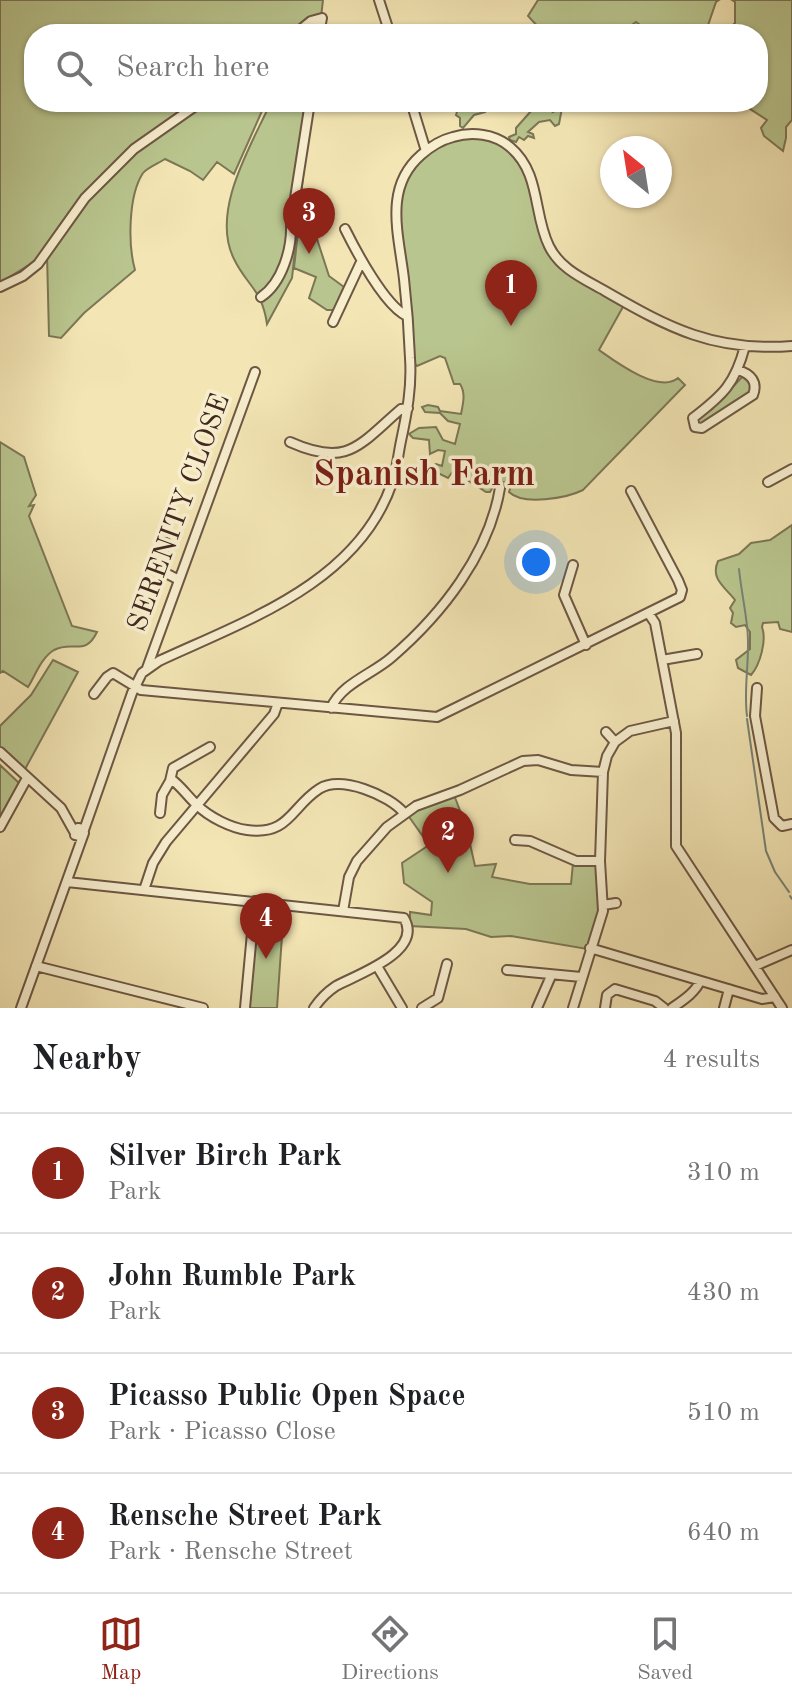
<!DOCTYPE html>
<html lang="en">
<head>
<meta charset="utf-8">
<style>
	:root { --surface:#fff; --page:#f6f6f6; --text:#202124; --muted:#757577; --line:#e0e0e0; --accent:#8f2418 }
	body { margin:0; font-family:"Old Standard TT",serif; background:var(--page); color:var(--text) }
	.compass { position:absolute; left:600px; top:136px; width:72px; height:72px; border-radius:50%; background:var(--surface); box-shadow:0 2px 6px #0004; rotate:330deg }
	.you { position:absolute; left:536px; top:562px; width:28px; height:28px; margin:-20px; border:6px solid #fff; border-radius:50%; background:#1a73e8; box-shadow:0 0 0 12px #1a73e833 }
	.badge { display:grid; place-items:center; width:52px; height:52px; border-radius:50%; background:var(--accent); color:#fff; font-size:26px; font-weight:700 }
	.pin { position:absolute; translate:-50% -66px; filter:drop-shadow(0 2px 4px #0008) }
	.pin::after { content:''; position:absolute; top:42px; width:28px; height:24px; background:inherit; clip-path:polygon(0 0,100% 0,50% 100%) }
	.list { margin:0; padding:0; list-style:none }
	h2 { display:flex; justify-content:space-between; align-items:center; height:104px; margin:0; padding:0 32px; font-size:34px }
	h2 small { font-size:26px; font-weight:400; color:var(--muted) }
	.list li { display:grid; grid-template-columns:52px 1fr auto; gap:24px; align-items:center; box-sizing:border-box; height:120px; padding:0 32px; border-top:2px solid var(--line) }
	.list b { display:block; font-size:30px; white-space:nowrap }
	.list p { margin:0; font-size:26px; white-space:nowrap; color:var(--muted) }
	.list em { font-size:26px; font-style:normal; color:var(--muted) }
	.icon { flex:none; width:44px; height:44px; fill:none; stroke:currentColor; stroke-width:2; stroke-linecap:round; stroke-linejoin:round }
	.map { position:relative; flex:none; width:792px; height:1008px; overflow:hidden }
	.search { position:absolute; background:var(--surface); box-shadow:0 2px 6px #0004; left:24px; right:24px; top:24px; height:88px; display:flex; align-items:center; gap:20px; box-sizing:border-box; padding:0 28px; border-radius:32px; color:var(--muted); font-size:30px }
	.sheet { height:584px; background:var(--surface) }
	nav { display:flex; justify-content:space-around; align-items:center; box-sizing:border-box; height:112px; border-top:2px solid var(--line); background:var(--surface); font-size:22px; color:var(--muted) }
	nav a { display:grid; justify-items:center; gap:4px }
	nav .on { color:var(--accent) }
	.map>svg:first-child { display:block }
	.green { fill:#b9c58e; stroke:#7c7656; stroke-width:2 }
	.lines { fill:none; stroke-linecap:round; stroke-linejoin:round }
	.stream { stroke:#778376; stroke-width:2 }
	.minor-casing { stroke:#6d5744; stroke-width:12 }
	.minor { stroke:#f7eece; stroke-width:8 }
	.labels { text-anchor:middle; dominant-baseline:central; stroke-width:7; stroke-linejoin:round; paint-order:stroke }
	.street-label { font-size:28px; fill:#40281f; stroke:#f7eece }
	.district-label { font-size:36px; font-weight:bold; fill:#7a1f14; stroke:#f7eece }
</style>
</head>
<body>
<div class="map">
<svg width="792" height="1008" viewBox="0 0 792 1008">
	<rect width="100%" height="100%" fill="#f3e5b4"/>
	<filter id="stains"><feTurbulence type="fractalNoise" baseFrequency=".0025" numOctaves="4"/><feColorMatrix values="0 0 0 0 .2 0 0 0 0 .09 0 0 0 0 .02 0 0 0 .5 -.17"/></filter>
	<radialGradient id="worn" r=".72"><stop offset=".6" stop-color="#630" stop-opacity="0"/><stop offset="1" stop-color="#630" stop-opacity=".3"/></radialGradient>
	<path class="green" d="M0 0H323L319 34H34V102H266L234 174 217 162 203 180 190 171 165 159C159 163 147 168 143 173 128 196 128 245 135 270L84 313 61 338 49 336 47 254 0 283Z
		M538 0H719L716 2 705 34H652L636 22 619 34H541V30L528 16Z
		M732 0H792V120L786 127V138L783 151 764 136 761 128 767 120 744 105 745 102H758V34H723L735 23V2Z
		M271 102H311L292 278 267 324C262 289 247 286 234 259 210 211 251 146 271 102Z
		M460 102H495L485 112 474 115 463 128 460 126V118L456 115Z
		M539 102H553L555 106 553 112 562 108 559 124 555 126 550 120 539 122 528 132 533 134 534 138 528 136 524 140 519 137 516 142 510 140 509 137 516 134V128Z
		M480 136 502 144 514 155 526 173 547 249 624 305 599 350C616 362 659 394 678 378L685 385 583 490C567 498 523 506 509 492L511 486 504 482H496L490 492H486L453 471 448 478 436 472 431 474 426 469 436 464 442 466 445 451 438 450 430 454 429 440 413 438 409 434 419 428 436 427 443 440 455 444 460 424 448 421 440 413 425 412 422 407 428 405 438 407 440 411 461 414C463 404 466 393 460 384H454L445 358 440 356 417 366 413 361C410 330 406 299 403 268 398 218 389 161 449 140 458 137 471 138 480 136Z
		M299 223 317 239 329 276 344 287 334 310H327L309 298 316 277 294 268Z
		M744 375 748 377 754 393 698 426 696 419 712 409Z
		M0 442 24 457 36 495 29 506 34 505 29 516 72 626 97 632C85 657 73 640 54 650 41 658 36 674 28 687L3 671 0 673Z
		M792 525V632L780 629 778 622 763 623 762 627C767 640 760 665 751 675L738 668 736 660 750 649V632L745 625 736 627 731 623 733 613 730 608 735 600C725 587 710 579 718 561L739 554 751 543 770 540Z
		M53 660 78 672 24 771 0 748V726L31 695Z
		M0 765 19 783 0 817Z
		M454 795 466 826 475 866 496 864 492 877 530 884H571L573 863 597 866 600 915 587 949 511 936 491 937 466 929 410 926V912L431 915 432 902 404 883 402 863 429 845 407 814Z
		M259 906 284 907 277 1008H248Z"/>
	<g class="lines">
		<path class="stream" d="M739 569C741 589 745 607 747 626 751 656 743 686 747 716
			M747 719 766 851 775 872 789 892
			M790 896 792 899"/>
		<defs>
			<path id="minor" d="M379 0 390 34
				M295 34 311 21 322 18 319 34
				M411 102 426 151
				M345 229C356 251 385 306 407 316
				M0 287 23 276 38 264 85 198 134 149 201 102
				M261 297C282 283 292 249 291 224L310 102
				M333 322 361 262
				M738 370C751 374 758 382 753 395L702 428 695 427 693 418C723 395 735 384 745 346
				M290 442C348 468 359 445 401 409L408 408
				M768 482 792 469
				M166 543 158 569 179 580
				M573 565 564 595 586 645
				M649 614 655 623 676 733V846L782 1008
				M662 660 697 654
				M147 668 255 372
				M757 688 755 716 774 818 782 826 792 824
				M94 694 107 677 113 673 141 690 437 717 680 597 682 590 678 580 631 491
				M331 708C342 683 373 674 392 657 442 614 489 554 500 488
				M606 732 615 742
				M0 752 61 808 75 833
				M171 779C181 786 188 797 197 805 209 817 231 828 247 830 289 836 291 807 319 789 341 775 389 795 404 813
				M160 813 162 795 170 781 173 768 210 747
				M0 827 27 778
				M84 830 132 693 142 673 159 661C245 621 358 583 392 483 397 470 398 455 401 441 407 413 412 387 410 358 409 331 407 305 404 279 399 235 383 188 421 155 430 147 441 140 453 137 472 131 495 134 510 147 541 173 533 214 549 246 560 269 584 279 605 291 669 328 714 352 792 346
				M515 840 530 841 576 861H600
				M67 882 404 918C424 952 356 975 336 986 327 992 320 999 314 1008
				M144 890 153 863 166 842 274 714 278 703
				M603 905 616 903
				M343 911 349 877 357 861 387 827 416 806 460 790 523 761 538 760 571 770 603 772
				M590 948 762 999 775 997
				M36 966 203 1008
				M377 966 402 1008
				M755 966 792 950
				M507 970 581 977
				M21 1008 84 833 83 829 78 828 75 835 82 837
				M245 1008 255 901
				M422 1008 438 998 447 964
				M537 1008 551 976
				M573 1008 603 911 600 861 603 772 607 756 615 742 630 731 674 721
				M605 1008 607 995 615 989 655 1001 664 1008
				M672 1008C682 1001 696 992 700 981
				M724 1008 729 989"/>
		</defs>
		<use href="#minor" class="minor-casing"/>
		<use href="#minor" class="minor"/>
	</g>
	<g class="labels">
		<g class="street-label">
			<text transform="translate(180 513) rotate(-70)">SERENITY CLOSE</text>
		</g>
		<g class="district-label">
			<text x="424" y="476">Spanish Farm</text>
		</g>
	</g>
	<rect width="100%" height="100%" filter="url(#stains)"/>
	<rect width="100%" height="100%" fill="url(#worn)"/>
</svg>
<svg class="compass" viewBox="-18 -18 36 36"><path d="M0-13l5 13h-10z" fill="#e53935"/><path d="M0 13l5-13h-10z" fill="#757577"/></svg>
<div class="you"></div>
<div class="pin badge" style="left:511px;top:326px">1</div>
<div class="pin badge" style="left:448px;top:873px">2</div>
<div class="pin badge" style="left:309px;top:254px">3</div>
<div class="pin badge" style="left:266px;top:959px">4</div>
<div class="search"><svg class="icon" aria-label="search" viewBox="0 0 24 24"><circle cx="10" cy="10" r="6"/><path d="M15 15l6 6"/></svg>Search here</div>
</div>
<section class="sheet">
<h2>Nearby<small>4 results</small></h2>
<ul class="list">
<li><span class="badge">1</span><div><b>Silver Birch Park</b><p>Park</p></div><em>310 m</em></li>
<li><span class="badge">2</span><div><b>John Rumble Park</b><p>Park</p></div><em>430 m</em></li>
<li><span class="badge">3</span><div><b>Picasso Public Open Space</b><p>Park · Picasso Close</p></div><em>510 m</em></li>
<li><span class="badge">4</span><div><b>Rensche Street Park</b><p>Park · Rensche Street</p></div><em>640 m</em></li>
</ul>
</section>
<nav>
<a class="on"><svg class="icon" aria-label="map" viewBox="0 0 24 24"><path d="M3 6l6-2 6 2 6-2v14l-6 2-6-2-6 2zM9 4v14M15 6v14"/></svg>Map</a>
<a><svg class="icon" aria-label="directions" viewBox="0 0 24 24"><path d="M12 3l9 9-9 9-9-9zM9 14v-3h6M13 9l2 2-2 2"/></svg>Directions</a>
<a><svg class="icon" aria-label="saved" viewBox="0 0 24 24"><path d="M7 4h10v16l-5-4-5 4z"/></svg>Saved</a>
</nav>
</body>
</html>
